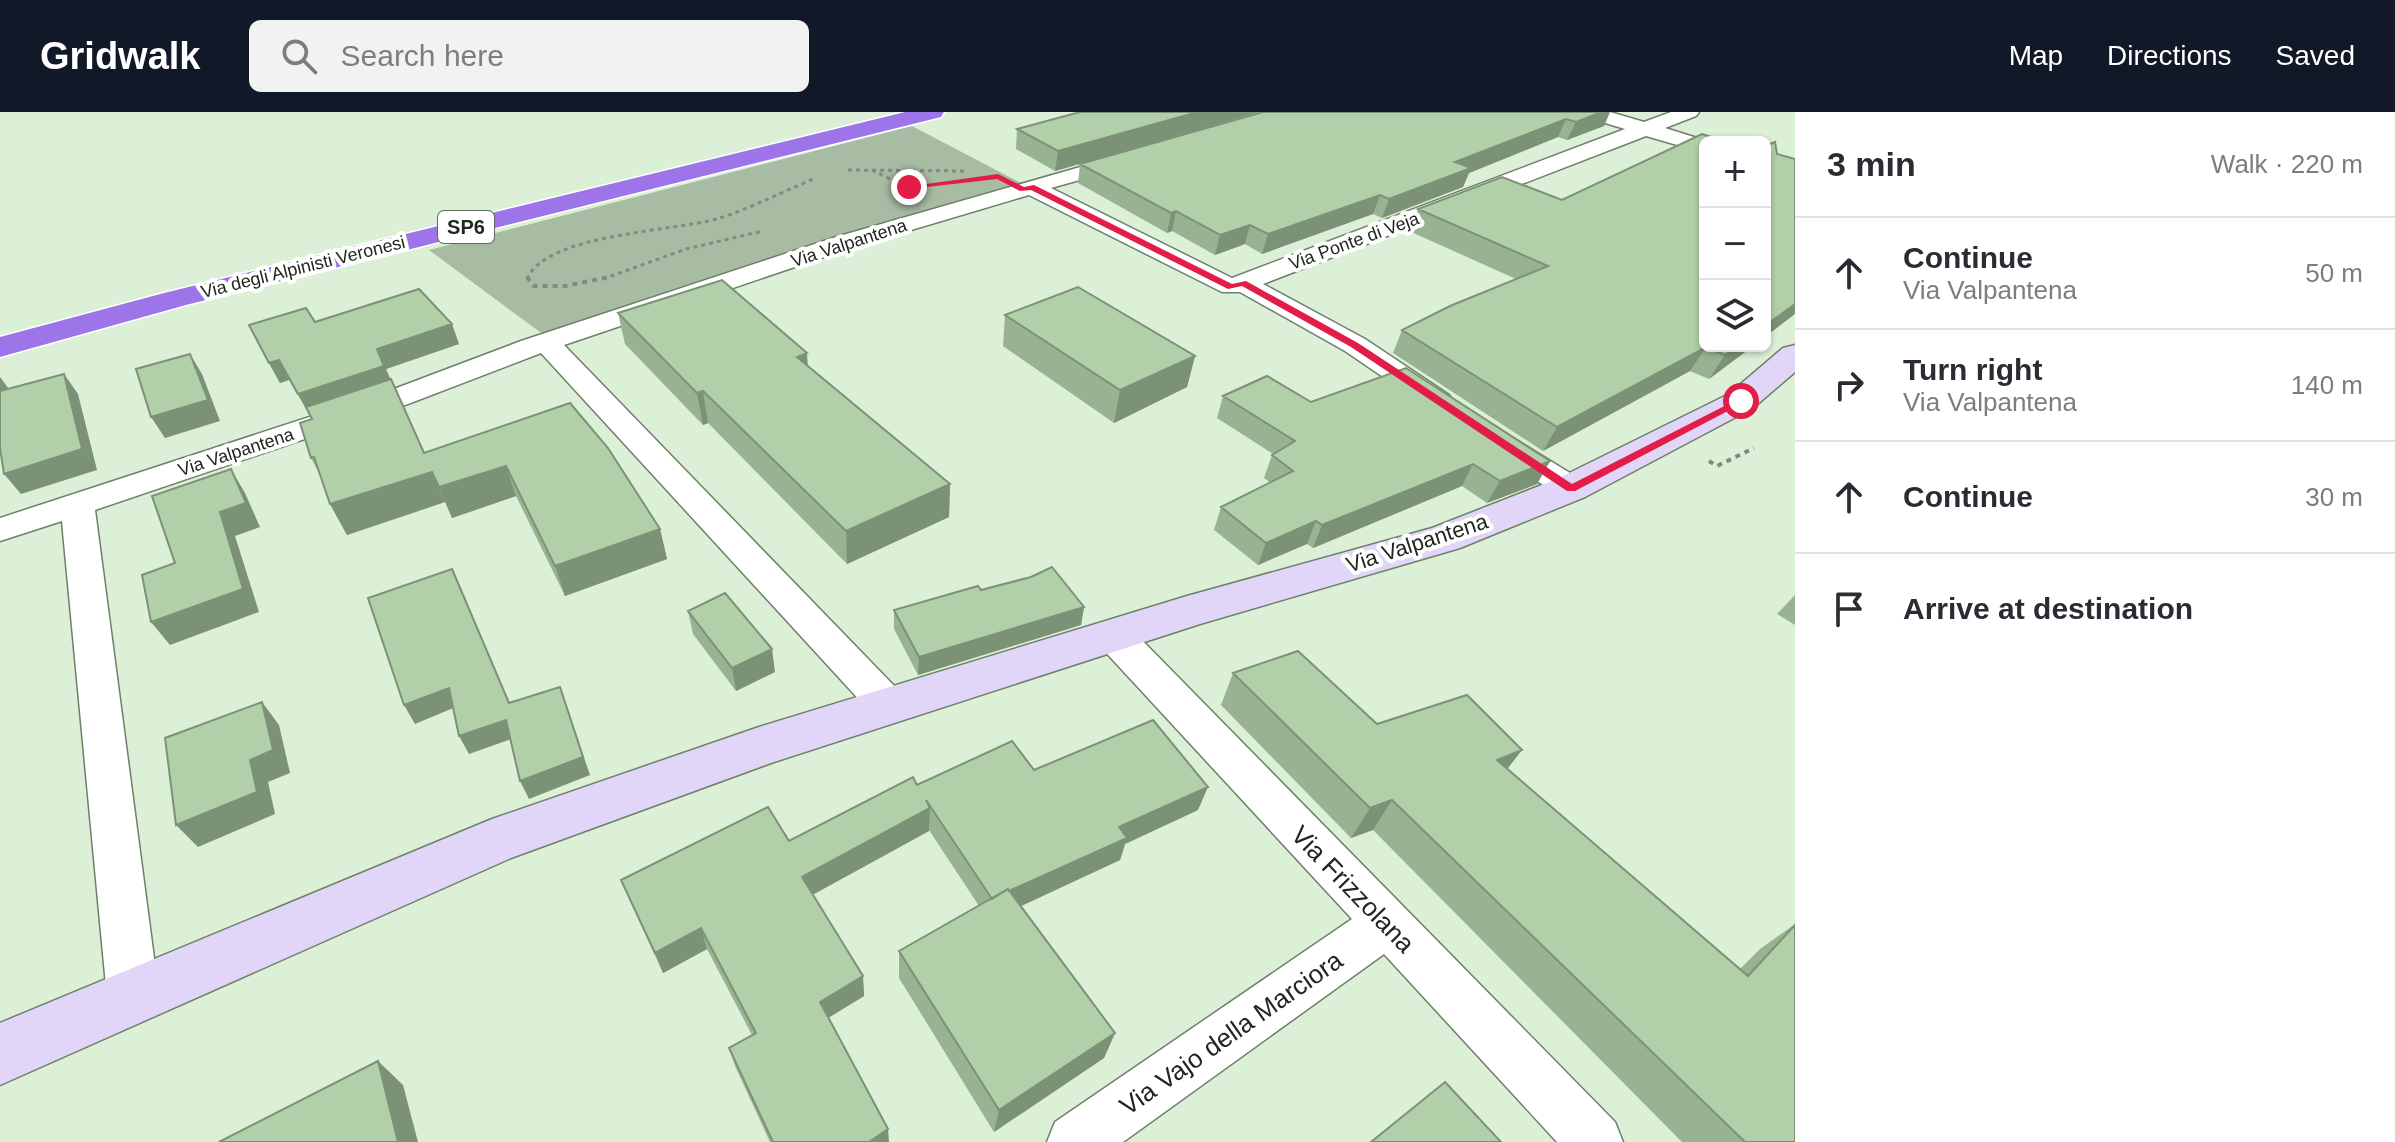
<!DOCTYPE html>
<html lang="en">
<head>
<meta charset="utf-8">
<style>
	:root { --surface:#fff; --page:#f2f2f3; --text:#2b2b33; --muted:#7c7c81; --line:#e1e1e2; --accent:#111827 }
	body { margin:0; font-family:Arial,sans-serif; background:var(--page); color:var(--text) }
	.controls { position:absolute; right:24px; top:24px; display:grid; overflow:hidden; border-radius:12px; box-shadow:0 2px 6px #0004 }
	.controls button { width:72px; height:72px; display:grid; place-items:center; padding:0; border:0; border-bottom:2px solid var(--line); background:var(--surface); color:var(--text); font:40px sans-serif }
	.stop { position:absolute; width:24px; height:24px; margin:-18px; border:6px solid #e11d48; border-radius:50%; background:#fff }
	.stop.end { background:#e11d48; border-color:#fff; box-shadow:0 2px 8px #0008 }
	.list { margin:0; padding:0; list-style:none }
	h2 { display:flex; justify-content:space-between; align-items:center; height:104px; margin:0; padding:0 32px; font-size:34px }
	h2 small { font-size:26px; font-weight:400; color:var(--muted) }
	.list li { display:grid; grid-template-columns:52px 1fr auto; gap:24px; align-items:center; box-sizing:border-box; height:112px; padding:0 32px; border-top:2px solid var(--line) }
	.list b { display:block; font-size:30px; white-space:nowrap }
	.list p { margin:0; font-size:26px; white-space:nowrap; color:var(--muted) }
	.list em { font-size:26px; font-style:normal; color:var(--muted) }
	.icon { flex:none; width:44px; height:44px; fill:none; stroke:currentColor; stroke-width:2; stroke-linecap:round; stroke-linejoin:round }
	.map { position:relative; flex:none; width:1795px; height:1030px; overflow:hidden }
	header { display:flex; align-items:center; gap:48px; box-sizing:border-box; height:112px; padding:0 40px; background:var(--accent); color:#fff }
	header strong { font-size:38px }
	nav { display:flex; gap:44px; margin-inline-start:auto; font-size:28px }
	.search { width:560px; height:72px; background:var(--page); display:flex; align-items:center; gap:20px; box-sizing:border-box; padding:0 28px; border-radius:12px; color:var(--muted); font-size:30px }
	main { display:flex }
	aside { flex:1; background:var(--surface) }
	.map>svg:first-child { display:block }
	.green { fill:#a8bca3 }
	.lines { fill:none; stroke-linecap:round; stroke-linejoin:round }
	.street-casing { stroke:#6e806a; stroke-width:3 }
	.secondary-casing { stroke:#6e806a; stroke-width:3 }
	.highway-casing { stroke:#fff; stroke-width:3 }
	.path-far1 { stroke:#808d7d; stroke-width:3; stroke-dasharray:4 4; stroke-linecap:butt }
	.path { stroke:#808d7d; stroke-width:4; stroke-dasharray:5 5; stroke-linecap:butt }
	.street { fill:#fff; fill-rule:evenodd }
	.secondary { fill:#e2d6f8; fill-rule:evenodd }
	.highway { fill:#9d75e9; fill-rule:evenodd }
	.wall { fill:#98b391 }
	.shaded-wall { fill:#7c9276 }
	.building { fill:#b1d0a9; stroke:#7c9276; stroke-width:2 }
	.route { fill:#e11d48 }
	.labels { text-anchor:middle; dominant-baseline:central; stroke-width:8; stroke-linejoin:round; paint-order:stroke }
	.far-street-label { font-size:18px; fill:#20271e; stroke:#fff }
	.shield { fill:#fff; stroke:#636862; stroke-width:2 }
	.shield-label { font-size:20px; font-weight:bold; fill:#20271e }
	.street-label { font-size:22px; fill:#20271e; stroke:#fff }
	.near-street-label { font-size:26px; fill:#20271e; stroke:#fff }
</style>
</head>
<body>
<header>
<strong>Gridwalk</strong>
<div class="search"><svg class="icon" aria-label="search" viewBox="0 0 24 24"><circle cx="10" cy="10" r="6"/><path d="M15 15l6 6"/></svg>Search here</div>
<nav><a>Map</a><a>Directions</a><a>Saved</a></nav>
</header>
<main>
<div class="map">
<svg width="1795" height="1030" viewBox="0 0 1795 1030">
	<rect width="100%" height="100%" fill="#dcefd7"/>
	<path class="green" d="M912 14 1023 72 548 226 429 138Z"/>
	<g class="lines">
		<defs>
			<path id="street" d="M1579 0H1610L1644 10 1671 0H1699L1696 4 1665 16 1710 30H1705V41L1646 24 1263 172 1365 227 1449 283 1453 289 1449 295 1438 298 1427 295 1345 239 1240 180H1222L1029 83 854 135 564 233 903 583 909 594 903 605 889 610 875 605 541 241 408 292 95 398 159 884 151 902 133 909 115 902 107 884 62 409 0 429V406L386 280 521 229 836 125 1129 41 1140 47 1137 52 1051 76 1232 166 1625 17 1582 4Z
				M1502 323 1513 326 1583 369 1588 376 1583 383 1571 386 1559 383 1491 340 1486 333 1491 326Z
				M1113 509 1127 513 1615 1010 1623 1030H1557L1384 842 1123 1030H1047L1055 1010 1352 807 1099 533 1094 523 1099 513Z"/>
			<path id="secondary" d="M1795 233V260L1753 296 1585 385 1460 436 1200 512 771 651 511 746 0 973V911L492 707 759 615 1187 484 1432 416 1557 367 1729 282 1783 236Z"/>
			<path id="highway" d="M905 0H944L941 5 186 193 0 245V225L164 181Z"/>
		</defs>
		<use href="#street" class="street-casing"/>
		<use href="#secondary" class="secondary-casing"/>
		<use href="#highway" class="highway-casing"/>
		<path class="path-far1" d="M848 58 966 59
			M872 58 894 69 897 77 893 80
			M527 167C547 121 674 120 720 106 753 95 784 79 816 66
			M603 167 686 137 763 119"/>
		<path class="path" d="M527 165 534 174H565L609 165
			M1709 349 1717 354 1754 336"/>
		<use href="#street" class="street"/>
		<use href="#secondary" class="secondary"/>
		<use href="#highway" class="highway"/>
	</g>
	<path class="wall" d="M1080 0H1259L1055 59 1016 37 1017 17Z
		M1263 0H1610L1604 14 1567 28 1558 25 1469 61 1463 75 1382 106 1373 102 1262 142 1245 132 1215 143 1172 119 1167 121 1078 71 1080 52Z
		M1502 65 1705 234H1753L1709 267 1690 259 1543 339 1393 241 1402 218 1516 167 1409 119 1418 97Z
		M618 201 808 254 950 372 949 405 847 452 708 311 703 313 625 232Z
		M1005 203 1195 244 1187 275 1114 311 1003 234Z
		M315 210 459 232 386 257 424 341 570 291 660 417 667 447 565 484 516 384 452 406 445 390 347 423 330 392 320 363 311 346 312 307 289 268 280 271 269 251Z
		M1223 284 1311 290 1550 349 1537 372 1487 391 1462 374 1313 436 1307 432 1258 453 1214 418 1221 395 1271 371 1264 366 1272 343 1273 342 1217 306Z
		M981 478 1084 495 1081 513 918 563 894 517V498Z
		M1795 483V513L1777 502Z
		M688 499 775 560 736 579 693 522Z
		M1233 561 1508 657 1740 857 1760 837 1795 812V1030H1682L1373 718 1351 726 1221 593Z
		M1034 658 1198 698 1125 732 1120 748 1020 794 1115 921 1104 946 994 1020 899 866V839L979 794 929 718V719L812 783 863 864 864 884 828 906 889 1030H770L735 954 729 936 752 923 707 837 663 861 621 768 789 729 917 673Z"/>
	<path class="shaded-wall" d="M1198 0H1259L1055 59 1058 39Z
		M1602 0H1610L1604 14 1567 28 1576 10Z
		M1566 7 1558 25 1469 61 1463 75 1382 106 1389 87 1455 50Z
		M1380 83 1373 102 1262 142 1268 122Z
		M1176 99 1172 119 1167 121 1171 101Z
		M1250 113 1245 132 1215 143 1220 123Z
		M1795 192V202L1765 225V214Z
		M452 212 459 232 386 257 393 274 309 302 298 282 377 237Z
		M1737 234H1753L1709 267 1725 243Z
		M1706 235 1690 259 1543 339 1557 315Z
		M807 241 809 273 797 245Z
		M190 242 202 262 220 309 165 326 151 305Z
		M1195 244 1187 275 1114 311 1120 278Z
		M279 248 289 268 280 271 269 251Z
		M64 262 78 282 97 358 21 382 4 362Z
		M0 265 9 277 0 283Z
		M703 279 708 311 703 313 697 281Z
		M1550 349 1537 372 1487 391 1500 369Z
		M1473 352 1462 374 1313 436 1322 413Z
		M506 354 516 384 452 406 439 375Z
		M231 357 245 381 260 415 235 424 259 500 170 533 151 510Z
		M432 360 445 390 347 423 330 392Z
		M950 372 949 405 847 452 846 419Z
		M1316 409 1307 432 1258 453 1266 431Z
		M660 417 667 447 565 484 555 454Z
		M1084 495 1081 513 918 563 919 545Z
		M772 537 775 560 736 579 732 556Z
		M560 575 590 663 529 687 520 669Z
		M449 576 458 594 415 612 404 593Z
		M262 590 279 613 290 661 268 670 275 702 198 735 176 713 250 648Z
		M506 608 514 626 469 642 459 624Z
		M1522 638 1498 669 1497 648Z
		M1208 675 1198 698 1125 732 1120 748 989 809 992 787 1119 715Z
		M1392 688 1373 718 1351 726 1370 696Z
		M930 696 929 719 805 787 802 765Z
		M701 816 707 837 663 861 655 841Z
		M863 864 864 884 823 909 820 890Z
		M1115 921 1104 946 994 1020 999 998Z
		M378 949 403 973 418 1030H398Z
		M888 1017 889 1030H869Z"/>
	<path class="building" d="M1080 0H1198L1058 39 1017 17Z
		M1263 0H1602L1576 10 1566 7 1455 50 1471 56 1389 87 1380 83 1268 122 1250 113 1220 123 1176 99 1171 101 1080 52Z
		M1702 22 1727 30H1705V234H1737L1725 243 1706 235 1557 315 1402 218 1450 194 1548 154 1418 97 1502 65 1562 88Z
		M1775 30 1777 42 1795 47V192L1765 214V34Z
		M722 168 807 241 797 245 950 372 846 419 703 279 697 281 618 201Z
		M1078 175 1195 244 1120 278 1005 203Z
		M419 177 452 212 377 237 384 254 298 282 279 248 269 251 249 213 306 196 315 210Z
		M190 242 208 288 151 305 136 257Z
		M1406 256 1550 349 1500 369 1473 352 1322 413 1316 409 1266 431 1221 395 1293 359 1272 343 1295 329 1223 284 1267 264 1311 290Z
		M64 262 82 337 4 362 0 336V279Z
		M391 267 424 341 570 291 608 336 660 417 555 454 506 354 439 375 432 360 330 392 314 345 311 346 300 311 312 307 306 295Z
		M231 357 246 391 220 400 243 477 151 510 142 463 175 451 152 384Z
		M1052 455 1084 495 919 545 894 498 978 474 981 478 1031 465Z
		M452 457 509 591 560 575 583 645 520 669 506 608 459 624 449 576 404 593 368 486Z
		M725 481 772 537 732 556 688 499Z
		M1298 539 1377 612 1467 583 1522 638 1497 648 1748 864 1795 813V1030H1745L1392 688 1370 696 1233 561Z
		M262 590 273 638 250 648 257 680 176 713 165 626Z
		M1153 608 1208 675 1119 715 1127 726 1009 779 1008 777 992 787 926 688 930 696 802 765 863 864 820 890 888 1017 869 1030H773L729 936 756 921 701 816 655 841 621 768 768 695 789 729 913 665 917 673 1012 629 1034 658Z
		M1008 777 1115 921 999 998 899 839Z
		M378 949 398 1030H219Z
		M1445 970 1501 1030H1371Z"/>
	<path class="route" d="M998 62 1024 75 1034 73 1232 172 1246 169 1358 231 1572 372 1738 287 1747 289 1575 379H1567L1351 235 1242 174 1228 177 1031 78 1020 79 997 67 909 77 905 75Z"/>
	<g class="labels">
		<g class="far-street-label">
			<text transform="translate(1354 129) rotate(-20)">Via Ponte di Veja</text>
			<text transform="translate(849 131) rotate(-18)">Via Valpantena</text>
			<text transform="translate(303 155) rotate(-14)">Via degli Alpinisti Veronesi</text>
			<text transform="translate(236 340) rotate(-18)">Via Valpantena</text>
		</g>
		<rect class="shield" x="438" y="99" width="56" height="32" rx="6"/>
		<g class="shield-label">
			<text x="466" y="115">SP6</text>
		</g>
		<g class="street-label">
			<text transform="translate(1417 431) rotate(-18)">Via Valpantena</text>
		</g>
		<g class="near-street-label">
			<text transform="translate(1353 777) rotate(46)">Via Frizzolana</text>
			<text transform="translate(1231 921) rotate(-35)">Via Vajo della Marciora</text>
		</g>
	</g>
</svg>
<div class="controls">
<button>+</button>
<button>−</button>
<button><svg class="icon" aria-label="layers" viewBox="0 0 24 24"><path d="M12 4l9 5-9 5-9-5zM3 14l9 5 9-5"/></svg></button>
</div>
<div class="stop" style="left:1741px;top:289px"></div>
<div class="stop end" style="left:909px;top:75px"></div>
</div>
<aside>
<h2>3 min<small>Walk · 220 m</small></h2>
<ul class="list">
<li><svg class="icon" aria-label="ahead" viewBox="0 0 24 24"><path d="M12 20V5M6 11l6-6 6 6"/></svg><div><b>Continue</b><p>Via Valpantena</p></div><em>50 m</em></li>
<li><svg class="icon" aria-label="right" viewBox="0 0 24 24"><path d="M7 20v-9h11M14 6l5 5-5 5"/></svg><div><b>Turn right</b><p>Via Valpantena</p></div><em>140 m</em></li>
<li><svg class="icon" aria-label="ahead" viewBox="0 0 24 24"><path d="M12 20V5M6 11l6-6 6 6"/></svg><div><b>Continue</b></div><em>30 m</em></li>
<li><svg class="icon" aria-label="arrive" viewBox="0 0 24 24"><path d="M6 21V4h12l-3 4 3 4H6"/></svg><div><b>Arrive at destination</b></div></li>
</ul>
</aside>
</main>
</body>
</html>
